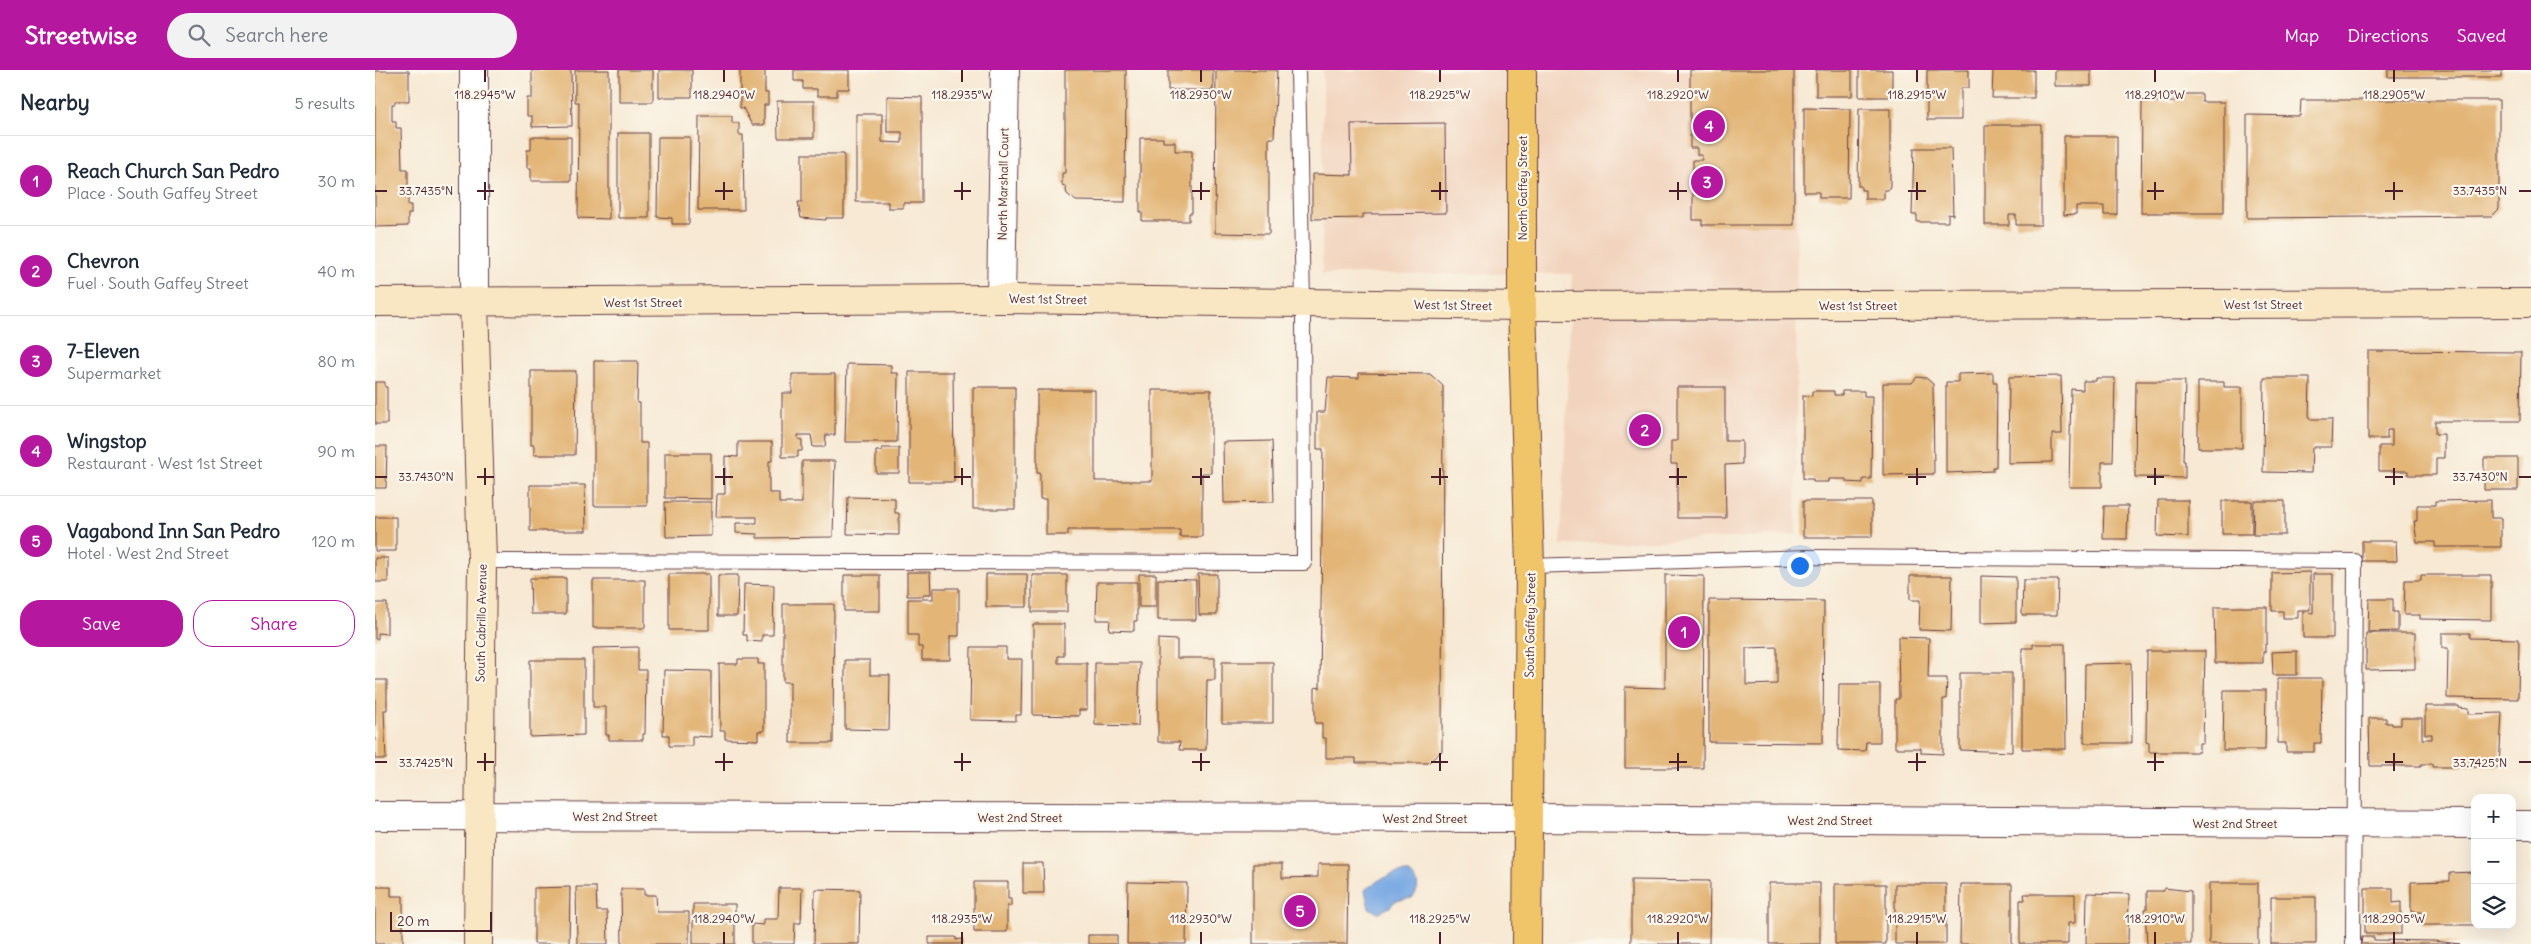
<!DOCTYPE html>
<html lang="en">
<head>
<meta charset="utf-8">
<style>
	:root { --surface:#fff; --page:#f2f2f3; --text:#1f2937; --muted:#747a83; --line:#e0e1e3; --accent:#b5179e }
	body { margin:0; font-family:Delius,sans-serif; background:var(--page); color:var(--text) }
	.controls { position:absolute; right:15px; bottom:15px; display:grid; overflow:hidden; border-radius:10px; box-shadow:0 5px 20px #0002 }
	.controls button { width:45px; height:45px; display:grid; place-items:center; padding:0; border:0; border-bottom:1px solid var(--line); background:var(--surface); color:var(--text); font:25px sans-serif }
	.scale { position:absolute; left:15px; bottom:12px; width:102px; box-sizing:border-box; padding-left:5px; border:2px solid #4a1f2b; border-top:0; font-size:14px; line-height:18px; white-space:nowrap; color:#4a1f2b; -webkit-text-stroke:4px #fbf7ec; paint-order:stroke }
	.you { position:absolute; left:1424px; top:495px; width:18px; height:18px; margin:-12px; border:4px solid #fff; border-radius:50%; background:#1a73e8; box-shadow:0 0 0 8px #1a73e833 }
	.badge { display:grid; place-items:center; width:32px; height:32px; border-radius:50%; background:var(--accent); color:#fff; font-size:16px; font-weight:700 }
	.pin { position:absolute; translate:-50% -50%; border:2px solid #fff; box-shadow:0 1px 5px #0006 }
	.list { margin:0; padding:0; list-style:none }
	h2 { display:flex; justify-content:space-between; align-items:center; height:65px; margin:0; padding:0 20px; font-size:21px }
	h2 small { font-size:16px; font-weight:400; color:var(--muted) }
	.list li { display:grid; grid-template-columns:32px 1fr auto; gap:15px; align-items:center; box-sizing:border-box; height:90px; padding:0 20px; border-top:1px solid var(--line) }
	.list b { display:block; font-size:19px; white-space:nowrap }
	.list p { margin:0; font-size:16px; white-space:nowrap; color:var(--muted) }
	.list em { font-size:16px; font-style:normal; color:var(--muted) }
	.actions { display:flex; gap:10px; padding:15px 20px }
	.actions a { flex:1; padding:11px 0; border:1px solid var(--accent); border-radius:20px; text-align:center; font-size:18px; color:var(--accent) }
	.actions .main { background:var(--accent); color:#fff }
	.icon { flex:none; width:28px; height:28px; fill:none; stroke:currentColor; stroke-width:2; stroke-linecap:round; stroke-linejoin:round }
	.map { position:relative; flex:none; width:2156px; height:874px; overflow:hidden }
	header { display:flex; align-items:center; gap:30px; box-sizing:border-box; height:70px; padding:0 25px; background:var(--accent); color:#fff }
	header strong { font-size:24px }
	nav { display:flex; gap:28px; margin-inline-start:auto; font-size:18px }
	.search { width:350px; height:45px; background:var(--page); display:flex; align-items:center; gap:12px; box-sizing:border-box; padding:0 18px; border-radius:28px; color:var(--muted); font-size:19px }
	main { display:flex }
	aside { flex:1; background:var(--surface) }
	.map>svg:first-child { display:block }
	.built { fill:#f2d4be }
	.water { fill:#79a9e3; stroke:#626487 }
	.building { fill:#e3b577; fill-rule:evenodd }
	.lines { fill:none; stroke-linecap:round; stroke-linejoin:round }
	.lane-casing { stroke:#643d44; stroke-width:16 }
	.street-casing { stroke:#643d44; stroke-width:30 }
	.secondary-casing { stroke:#643d44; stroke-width:30 }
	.primary-casing { stroke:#643d44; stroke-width:30 }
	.lane { stroke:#fff; stroke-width:14 }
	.street { stroke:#fff; stroke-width:28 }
	.secondary { stroke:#f9e7c3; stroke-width:28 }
	.primary { stroke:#f0c469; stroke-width:28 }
	.ticks { fill:none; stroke:#4a1f2b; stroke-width:2 }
	.labels { text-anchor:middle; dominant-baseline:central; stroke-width:4.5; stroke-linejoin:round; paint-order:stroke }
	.street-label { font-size:12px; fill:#4a1f2b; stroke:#fbf7ec }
	.ticks-label { font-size:12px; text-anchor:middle; fill:#4a1f2b; stroke:#fbf7ec; stroke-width:4.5; stroke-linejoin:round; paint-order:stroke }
</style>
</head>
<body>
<header>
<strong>Streetwise</strong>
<div class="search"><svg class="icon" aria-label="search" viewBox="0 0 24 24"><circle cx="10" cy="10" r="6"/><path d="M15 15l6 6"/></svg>Search here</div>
<nav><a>Map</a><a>Directions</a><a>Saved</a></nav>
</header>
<main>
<aside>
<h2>Nearby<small>5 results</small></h2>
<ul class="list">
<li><span class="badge">1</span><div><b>Reach Church San Pedro</b><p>Place · South Gaffey Street</p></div><em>30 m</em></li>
<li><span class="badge">2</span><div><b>Chevron</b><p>Fuel · South Gaffey Street</p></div><em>40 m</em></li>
<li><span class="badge">3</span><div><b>7-Eleven</b><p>Supermarket</p></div><em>80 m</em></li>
<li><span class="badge">4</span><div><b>Wingstop</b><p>Restaurant · West 1st Street</p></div><em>90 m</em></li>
<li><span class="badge">5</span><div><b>Vagabond Inn San Pedro</b><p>Hotel · West 2nd Street</p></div><em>120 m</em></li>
</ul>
<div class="actions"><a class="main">Save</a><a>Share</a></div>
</aside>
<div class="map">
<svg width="2156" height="874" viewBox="0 0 2156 874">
	<rect width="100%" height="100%" fill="#fbf7ec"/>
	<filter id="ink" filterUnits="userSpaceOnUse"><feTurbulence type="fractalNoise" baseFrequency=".02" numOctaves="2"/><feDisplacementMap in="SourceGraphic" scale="10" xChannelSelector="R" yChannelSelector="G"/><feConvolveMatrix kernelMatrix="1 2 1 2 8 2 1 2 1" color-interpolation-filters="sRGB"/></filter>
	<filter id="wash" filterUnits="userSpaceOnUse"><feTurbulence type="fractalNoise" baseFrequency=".0096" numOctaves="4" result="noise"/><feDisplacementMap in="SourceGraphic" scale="20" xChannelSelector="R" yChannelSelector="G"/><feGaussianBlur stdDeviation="1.12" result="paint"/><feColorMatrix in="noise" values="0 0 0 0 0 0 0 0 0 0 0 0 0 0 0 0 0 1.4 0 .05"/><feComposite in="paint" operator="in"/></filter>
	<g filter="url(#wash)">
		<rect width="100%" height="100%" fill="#f7e9d4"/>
		<path class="built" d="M948 0H1422L1421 465 1186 475 1197 204H947Z"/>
		<path class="water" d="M1031 802C1044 808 1046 818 1037 828L1020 831 1015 837 1003 843 994 838 990 820C1004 809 1013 804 1031 802Z"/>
		<g id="blocks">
			<path class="building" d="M157 0H196L197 56 157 57V46H152V28H157Z
				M200 0H234V149L203 148 204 32H200Z
				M244 0H278V32H244Z
				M284 0H317V27H284Z
				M365 0H390V23H393V35H389V55H377L368 38H365Z
				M419 0H474V19H462V26H442V19H428V11H419Z
				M690 0H751L750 132 701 131 692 124 690 116 687 115V103H690Z
				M793 0H838V20H793Z
				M841 0H902L899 68H894V164L840 163Z
				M1315 0H1419V155H1327V150H1318V90H1327V85H1322V78H1315Z
				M1441 0H1477V26H1441Z
				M1484 0H1517V27H1484Z
				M1552 0H1594V18H1586V50H1552Z
				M1618 0H1659V28H1617Z
				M1680 0H1716V16H1680Z
				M2013 0H2127V7H2013Z
				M0 1H34V31H20V34H17V51H21V58H26L27 99H33V135H36V144H33V156L0 157Z
				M1800 24H1827V32H1849V143H1766L1767 32H1800Z
				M512 26 547 27V133H528V138H513V132H481V44H507V72L527 73V62H512Z
				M1926 30H2124V139L2117 146 1872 148V45L1925 46Z
				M402 31H439V68H403Z
				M1429 38 1475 39 1474 128H1444V122H1429Z
				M1484 39H1515V116L1513 120H1509V129H1490V120H1486V116H1483Z
				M324 46H357V53H364V65H368L369 140H323Z
				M1070 53 1071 143 988 144V148L937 149V104L977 105 976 54Z
				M1610 55H1666V155H1641V145H1634V155H1610Z
				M243 63H274V148H243Z
				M1689 66H1742V145H1729V136H1701V144L1689 145Z
				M156 67H196V111H156V98H152V80H156Z
				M283 67H315L314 154H297V148L282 147Z
				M765 68H788V72H800V81H817V143H814V151H767V142H765Z
				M1539 78H1576L1578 145 1573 144V152H1542V145H1537Z
				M427 84H469V148H451V150L426 148 423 132H427Z
				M1993 281 2146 282 2145 351H2060V364H2069V388H2061V405H2033V401H2004V376H2017V360H2012V369H1993Z
				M219 291H263L262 333H265V373H272V436H219Z
				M472 294 516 295V303H523L522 372H470Z
				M156 301H201L200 385H159V375H156Z
				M534 302H578L579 412H534Z
				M984 303 1055 304 1068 316 1067 681 1053 693H981V688H951V668H947V653H940V617L945 618 948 379H942V342H950L953 307 984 308Z
				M1618 303V312H1622L1621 397H1618V401L1571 403V312H1583V304Z
				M417 304H460V365H451L450 377H438L436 365H423V369L427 370V381H423V387H407V323H417Z
				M1686 306 1687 364H1677V392L1633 393 1634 307Z
				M1542 307 1551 308 1558 314 1559 404 1508 405V313H1537Z
				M1721 308H1740L1738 392H1727V417H1694L1696 319 1708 320V311H1721Z
				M1889 308H1935L1934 349H1957L1956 377H1937L1936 403 1888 402Z
				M1761 311H1810L1808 391H1810V408L1760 407Z
				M0 312H10V317H12V354H0Z
				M1823 312H1849V317H1867V378H1823Z
				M598 317H640V439H598Z
				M1302 317H1350V371H1367V394L1350 395 1351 448H1302V394H1296V371H1302Z
				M662 320H720V411H777V320H836V403H827V467H805V460H693V465H671V429H665V403H662Z
				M1437 321H1459V325H1467V321H1489V326H1497L1496 409H1488V413L1471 412V409H1454V412H1438V409H1428V325L1437 326Z
				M897 371 899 432 849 433 848 372Z
				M363 372H397V391H394V423H404V433H427V391H460L458 467 382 468V464L361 463V453H382V447H341L342 424H350V386L363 387Z
				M0 376H12L11 418H0Z
				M507 378H524V403H501V381H507Z
				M290 383H336V429L290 428Z
				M2109 388H2143V420H2109Z
				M155 415H210L211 461H155Z
				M473 427 520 428V443H524V465L472 464Z
				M1783 430H1813V467L1782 466Z
				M2116 430V448H2126V477H2060V472H2042L2039 451H2042V435H2060V431Z
				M1428 431H1497V467H1428Z
				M1847 431H1877V464H1847Z
				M1879 431H1910V465H1878Z
				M290 432H336V466L291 467Z
				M1729 436H1753L1752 469H1728Z
				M0 447H21V481H0Z
				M1987 471H2021L2022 491H1987Z
				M0 488H13V512H0Z
				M532 502H555L556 524H549V526H532Z
				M1935 502V540H1923V548H1908V541H1897V503Z
				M294 504H334V560H294Z
				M611 504H652V537H611Z
				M764 504H781V537H764Z
				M823 504H842V545H824Z
				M1938 504H1958V568H1928V542L1938 543Z
				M343 505H363L362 546H343Z
				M469 505H505V541H469Z
				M657 505H692V542H657Z
				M1290 505 1329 506 1328 698H1250V617L1290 618Z
				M2046 505H2116V550L2045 549V545H2029L2030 510H2046Z
				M1535 506H1577L1576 561 1544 560 1545 530H1535Z
				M1606 506 1641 507V552L1606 553Z
				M155 508H191V544H156Z
				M783 509 821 510V550H783Z
				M218 510H270V558H218Z
				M1648 510H1683L1682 545H1647Z
				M722 512H762V551H759V561L734 560 735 550H721Z
				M369 514 399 515 398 565H387V572L372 571V565H368Z
				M558 518H584V566H575V590H547V577H543V565H533V529H558Z
				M1994 529H2018V542H2023V561L1993 562Z
				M1334 530 1449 531 1448 673 1334 672ZM1402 577V614L1371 615V578Z
				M0 533H12V564L3 563V569H0Z
				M408 534H459L458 673H415V612H408Z
				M1839 537H1892V574H1890V582H1888V593H1840Z
				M658 554H689V586H683V593H712V640H704V646L658 645Z
				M1991 563H2040V599L1991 600Z
				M2067 563H2095V568L2144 569 2143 629 2072 628 2073 578H2067Z
				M1523 567 1554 568 1553 608H1572L1571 629H1568V684L1546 683V678H1520V629H1524Z
				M783 569 802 570V588H840V610H832L831 680H804L805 672H783Z
				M1658 574H1690L1691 679H1647V578H1658Z
				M263 577V600H271L270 664H268V670H234V665H231V637H218V578Z
				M596 577H631V589H647L646 645H641V651L595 650Z
				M1772 581H1830L1828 673H1824V682H1774V673L1771 672Z
				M1922 581V605H1898L1897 582Z
				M363 589H383V594H389V661H383V670L350 669V661H345L344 594H363Z
				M155 590H209V665L155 667Z
				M470 590H495V605H515L514 660 470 659Z
				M847 592H898V653H847Z
				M720 593H765L763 656 720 655Z
				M1756 593 1757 673H1709L1710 594Z
				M289 600 336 601V667L317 666V676H294V665H288Z
				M1585 603H1637V682L1585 680Z
				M1903 608H1947L1946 673H1939V682H1911V673H1903Z
				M0 610H12V640H9L11 689H0Z
				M1464 614H1505V672H1491L1490 681 1463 680Z
				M1849 620H1891L1890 680H1848Z
				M2050 636H2084V638L2093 639V644L2127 643 2124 697H2057V694H2046V696H1995L1994 648H2011V653H2017V655H2026V648H2047V669H2057V664H2050Z
				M648 793H668L669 823H648Z
				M878 794H907V808L943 807V794H973L972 874H878Z
				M2098 802 2100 855H2047V842H2036V812L2075 811V803Z
				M1256 810 1335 811 1334 874H1256Z
				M599 812H633V829H636V836H632V862H599Z
				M753 812 812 813 811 874H752Z
				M1394 813H1445V874H1394Z
				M1834 813H1883V874H1834Z
				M1460 814H1511V874H1460Z
				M1520 814H1571V874H1520Z
				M1586 814H1637V874H1585Z
				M0 817H16V826H28V874H0Z
				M195 817 194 874H159V818Z
				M201 817H221L222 841H232L233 874H202Z
				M404 818H427L426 853H420L419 874H377V854L388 855V849H403Z
				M1789 818 1816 821V874H1772L1770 839H1772V821H1789Z
				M1990 818H2018V833L2026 832V864H1990Z
				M246 819H269V825H281L282 842H314V874H247Z
				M440 819 485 820 484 874H439Z
				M1712 823 1754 824 1753 874H1711Z
				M1649 824H1700V853H1693V874H1645V830H1650Z
				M1896 827H1941V874H1896Z
				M318 834H360V874H318Z
				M713 865H742V874H713Z
				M554 867H581V870L587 869V874H554Z
				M1987 867H1999V870L2059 871 2085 874H1986Z"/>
		</g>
	</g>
	<g filter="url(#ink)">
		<use href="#blocks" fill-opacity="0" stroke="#643d44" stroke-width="1"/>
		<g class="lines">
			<defs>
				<path id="lane" d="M107 491 929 493 928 232 923 0
					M1155 496 1433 487 1980 491 1978 874"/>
				<path id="street" d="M99 0V233
					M626 229 630 0
					M0 746 1153 748 2100 754
					M2137 755H2156"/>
				<path id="secondary" d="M0 232 626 229 1147 236 2156 233
					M99 233 107 491 103 874"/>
				<path id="primary" d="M1147 0V236L1155 496 1152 874"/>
			</defs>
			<use href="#lane" class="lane-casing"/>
			<use href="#street" class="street-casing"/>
			<use href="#secondary" class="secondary-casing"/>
			<use href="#primary" class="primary-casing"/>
			<use href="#lane" class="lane"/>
			<use href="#street" class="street"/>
			<use href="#secondary" class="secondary"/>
			<use href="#primary" class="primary"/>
		</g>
	</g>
	<path class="ticks" d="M110 0V12M349 0V12M587 0V12M826 0V12M1065 0V12M1303 0V12M1542 0V12M1780 0V12M2019 0V12M110 112V130M349 112V130M587 112V130M826 112V130M1065 112V130M1303 112V130M1542 112V130M1780 112V130M2019 112V130M0 121H12M102 121H119M340 121H358M579 121H596M817 121H835M1056 121H1073M1294 121H1312M1533 121H1551M1772 121H1789M2010 121H2028M2144 121H2156M110 398V415M349 398V415M587 398V415M826 398V415M1065 398V415M1303 398V415M1542 398V415M1780 398V415M2019 398V415M0 407H12M102 407H119M340 407H358M579 407H596M817 407H835M1056 407H1073M1294 407H1312M1533 407H1551M1772 407H1789M2010 407H2028M2144 407H2156M110 683V701M349 683V701M587 683V701M826 683V701M1065 683V701M1303 683V701M1542 683V701M1780 683V701M2019 683V701M0 692H12M102 692H119M340 692H358M579 692H596M817 692H835M1056 692H1073M1294 692H1312M1533 692H1551M1772 692H1789M2010 692H2028M2144 692H2156M349 862V874M587 862V874M826 862V874M1065 862V874M1303 862V874M1542 862V874M1780 862V874M2019 862V874"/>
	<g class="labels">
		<g class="street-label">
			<text transform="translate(628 114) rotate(-89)">North Marshall Court</text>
			<text transform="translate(1147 118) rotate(-90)">North Gaffey Street</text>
			<text transform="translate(673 229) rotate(1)">West 1st Street</text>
			<text x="268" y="232">West 1st Street</text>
			<text x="1888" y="234">West 1st Street</text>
			<text transform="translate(1078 235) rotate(1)">West 1st Street</text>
			<text x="1483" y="235">West 1st Street</text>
			<text transform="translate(106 553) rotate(-89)">South Cabrillo Avenue</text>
			<text transform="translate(1155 555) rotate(-89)">South Gaffey Street</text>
			<text x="240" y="746">West 2nd Street</text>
			<text x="645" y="747">West 2nd Street</text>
			<text x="1050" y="748">West 2nd Street</text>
			<text x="1455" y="750">West 2nd Street</text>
			<text x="1860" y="753">West 2nd Street</text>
		</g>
	</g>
	<g class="ticks-label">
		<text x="110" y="29">118.2945°W</text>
		<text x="349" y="29">118.2940°W</text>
		<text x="587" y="29">118.2935°W</text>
		<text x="826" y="29">118.2930°W</text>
		<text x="1065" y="29">118.2925°W</text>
		<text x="1303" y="29">118.2920°W</text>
		<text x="1542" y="29">118.2915°W</text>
		<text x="1780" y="29">118.2910°W</text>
		<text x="2019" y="29">118.2905°W</text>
		<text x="51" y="125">33.7435°N</text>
		<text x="2105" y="125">33.7435°N</text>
		<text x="51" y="411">33.7430°N</text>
		<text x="2105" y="411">33.7430°N</text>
		<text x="51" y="697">33.7425°N</text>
		<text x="2105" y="697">33.7425°N</text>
		<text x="349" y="853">118.2940°W</text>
		<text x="587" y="853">118.2935°W</text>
		<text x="826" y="853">118.2930°W</text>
		<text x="1065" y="853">118.2925°W</text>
		<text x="1303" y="853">118.2920°W</text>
		<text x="1542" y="853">118.2915°W</text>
		<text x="1780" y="853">118.2910°W</text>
		<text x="2019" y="853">118.2905°W</text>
	</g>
</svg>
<div class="controls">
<button>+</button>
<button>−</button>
<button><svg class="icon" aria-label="layers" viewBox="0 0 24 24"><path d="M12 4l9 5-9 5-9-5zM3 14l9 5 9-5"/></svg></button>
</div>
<div class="scale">20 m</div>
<div class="you"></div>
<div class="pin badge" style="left:1309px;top:562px">1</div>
<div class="pin badge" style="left:1270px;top:360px">2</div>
<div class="pin badge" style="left:1332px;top:112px">3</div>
<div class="pin badge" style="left:1334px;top:56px">4</div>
<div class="pin badge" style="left:925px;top:841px">5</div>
</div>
</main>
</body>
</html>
